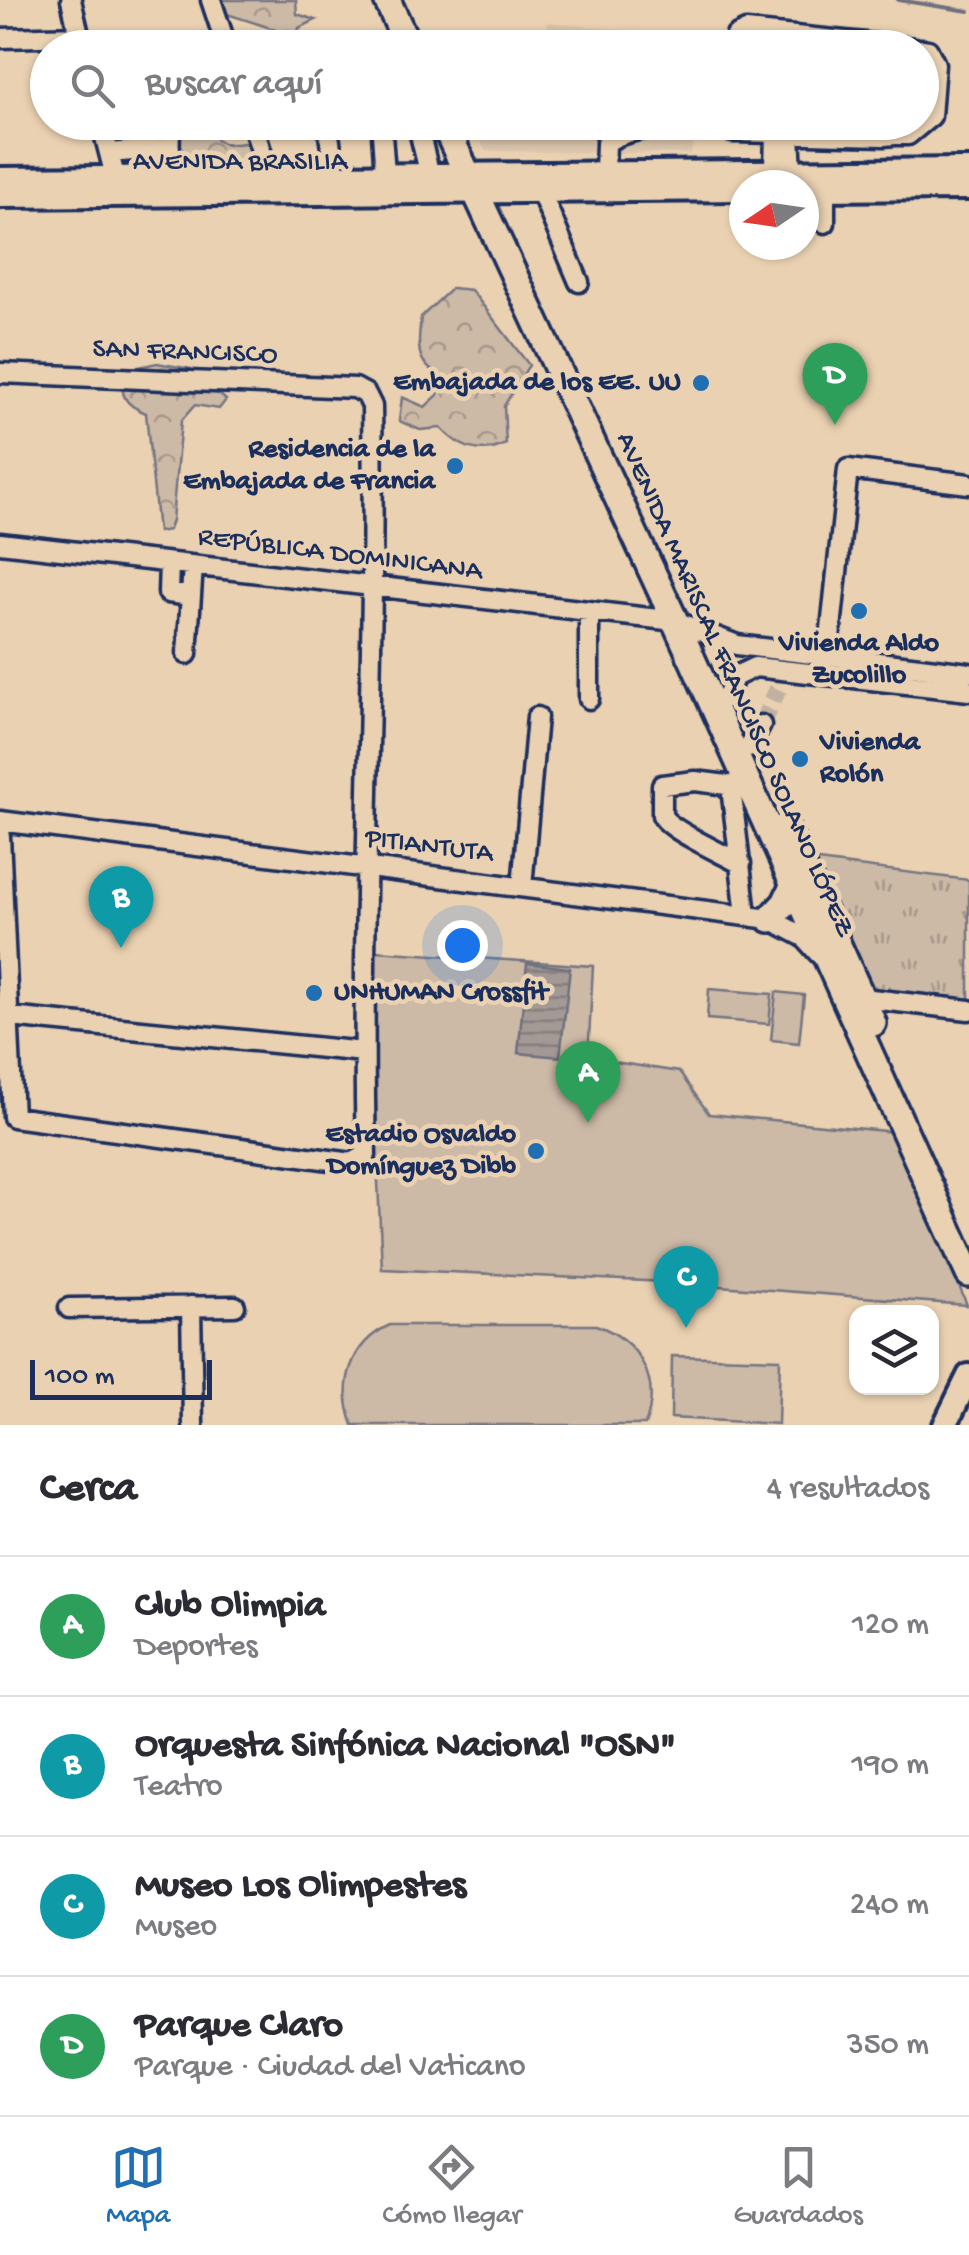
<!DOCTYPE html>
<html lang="es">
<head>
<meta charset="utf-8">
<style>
	:root { --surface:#fff; --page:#f2f2f3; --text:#2b2b33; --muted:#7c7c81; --line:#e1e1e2; --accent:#1f6fb2 }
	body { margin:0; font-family:"Gochi Hand",sans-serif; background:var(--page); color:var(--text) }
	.controls { position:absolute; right:30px; bottom:30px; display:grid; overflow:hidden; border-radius:20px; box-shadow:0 2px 8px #0004 }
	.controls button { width:90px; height:90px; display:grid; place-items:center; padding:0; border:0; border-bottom:2px solid var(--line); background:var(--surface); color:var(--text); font:50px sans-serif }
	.compass { position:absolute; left:729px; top:170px; width:90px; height:90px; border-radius:50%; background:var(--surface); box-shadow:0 2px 8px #0004; rotate:257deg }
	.scale { position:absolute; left:30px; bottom:25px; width:182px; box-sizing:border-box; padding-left:10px; border:5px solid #1b2f5e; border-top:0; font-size:28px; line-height:35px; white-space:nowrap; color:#1b2f5e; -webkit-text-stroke:8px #ead1b2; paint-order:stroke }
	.you { position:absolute; left:462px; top:945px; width:35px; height:35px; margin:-25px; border:8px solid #fff; border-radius:50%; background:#1a73e8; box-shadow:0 0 0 15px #1a73e833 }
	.badge { display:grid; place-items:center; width:65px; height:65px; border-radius:50%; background:var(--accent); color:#fff; font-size:32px; font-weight:700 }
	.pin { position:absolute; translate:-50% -82px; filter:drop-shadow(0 2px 5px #0008) }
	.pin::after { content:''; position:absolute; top:52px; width:35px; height:30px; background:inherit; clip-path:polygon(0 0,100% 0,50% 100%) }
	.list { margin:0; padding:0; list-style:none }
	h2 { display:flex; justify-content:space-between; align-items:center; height:130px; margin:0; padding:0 40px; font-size:42px }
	h2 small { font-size:32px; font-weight:400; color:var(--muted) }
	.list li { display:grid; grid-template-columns:65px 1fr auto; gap:30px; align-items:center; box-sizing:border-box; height:140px; padding:0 40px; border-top:2px solid var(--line) }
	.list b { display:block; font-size:38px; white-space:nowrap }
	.list p { margin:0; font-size:32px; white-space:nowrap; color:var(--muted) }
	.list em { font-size:32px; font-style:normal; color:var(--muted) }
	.icon { flex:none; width:55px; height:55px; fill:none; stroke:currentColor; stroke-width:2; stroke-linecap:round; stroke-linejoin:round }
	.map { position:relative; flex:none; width:969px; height:1425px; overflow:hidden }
	.search { position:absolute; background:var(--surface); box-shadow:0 2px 8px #0004; left:30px; right:30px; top:30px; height:110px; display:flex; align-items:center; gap:25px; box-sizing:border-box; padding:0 35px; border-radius:55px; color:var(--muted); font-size:38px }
	.sheet { height:690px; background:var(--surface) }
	nav { display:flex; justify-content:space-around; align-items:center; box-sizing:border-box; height:140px; border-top:2px solid var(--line); background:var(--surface); font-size:28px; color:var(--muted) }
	nav a { display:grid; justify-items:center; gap:5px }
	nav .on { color:var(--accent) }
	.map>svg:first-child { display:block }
	.built { fill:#dbc5ac }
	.grass { fill:url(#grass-tufts); stroke:#747482; stroke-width:2.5 }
	.forest { fill:url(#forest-crowns); stroke:#747482; stroke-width:2.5 }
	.pitch { fill:#ccb9a6; stroke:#747482; stroke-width:2.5 }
	.water { fill:url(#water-rules); stroke:#6d6f7f; stroke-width:2.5 }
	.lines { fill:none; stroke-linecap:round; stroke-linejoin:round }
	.stream { stroke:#6d6f7f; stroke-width:4 }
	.minor-tunnel { stroke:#c1b1a1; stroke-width:18; stroke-dasharray:18 9; stroke-linecap:butt }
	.minor-casing { stroke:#1b2f5e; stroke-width:25 }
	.major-casing { stroke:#1b2f5e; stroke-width:30 }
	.highway-casing { stroke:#1b2f5e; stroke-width:32 }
	.minor { stroke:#ead1b2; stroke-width:18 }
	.major { stroke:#ead1b2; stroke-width:22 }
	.highway { stroke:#ead1b2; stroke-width:25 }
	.poi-dot { fill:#1f6fb2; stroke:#ead1b2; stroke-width:4 }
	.labels { text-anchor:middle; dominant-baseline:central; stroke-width:9; stroke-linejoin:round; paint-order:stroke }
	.street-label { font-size:28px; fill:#1b2f5e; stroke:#ead1b2 }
	.poi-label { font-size:28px; font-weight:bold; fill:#1b2f5e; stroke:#ead1b2; text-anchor:end }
</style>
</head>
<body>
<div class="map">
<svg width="969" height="1425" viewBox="0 0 969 1425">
	<defs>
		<pattern id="grass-tufts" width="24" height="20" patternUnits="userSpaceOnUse" patternTransform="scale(2.5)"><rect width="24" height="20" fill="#ccb9a6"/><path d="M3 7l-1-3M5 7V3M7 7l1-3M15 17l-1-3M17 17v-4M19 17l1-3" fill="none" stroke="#a5978a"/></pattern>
		<pattern id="forest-crowns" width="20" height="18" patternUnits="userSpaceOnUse" patternTransform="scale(2.5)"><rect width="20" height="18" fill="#ccb9a6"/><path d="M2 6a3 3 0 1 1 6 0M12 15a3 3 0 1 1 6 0" fill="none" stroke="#a5978a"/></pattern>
		<pattern id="water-rules" width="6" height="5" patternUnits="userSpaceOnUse" patternTransform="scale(2.5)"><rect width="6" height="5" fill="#a39995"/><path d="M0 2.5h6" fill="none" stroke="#847d7d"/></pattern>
	</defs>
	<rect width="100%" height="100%" fill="#ead1b2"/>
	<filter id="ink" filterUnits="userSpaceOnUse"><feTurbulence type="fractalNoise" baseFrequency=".01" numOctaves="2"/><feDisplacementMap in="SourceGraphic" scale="20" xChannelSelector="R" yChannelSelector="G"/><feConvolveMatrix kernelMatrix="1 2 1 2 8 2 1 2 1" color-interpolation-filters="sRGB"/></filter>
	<g filter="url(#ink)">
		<path class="built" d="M548 22 688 38 687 47H523L548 38Z
			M474 123H697L691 154 485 151Z"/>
		<path class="grass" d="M810 860 969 880V1000L872 990 866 984Z"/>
		<path class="forest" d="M221 0H296L297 14 316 20 299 28 294 46 280 42 274 29 227 14Z
			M144 122 205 123C219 153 233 143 261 141L256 172H224L205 153C185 162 134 172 116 161L148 139Z
			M452 288 471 290 529 365 504 406 506 444C481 456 459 448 441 428L420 430 399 421 402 397 425 407 438 395 440 376C414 362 418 344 421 317Z
			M157 363 191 369 226 400 219 409 195 405 181 421 172 520 169 530 158 532 146 413C122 404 122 395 121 371Z"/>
		<path class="pitch" d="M376 951 593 966 588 1058 679 1072 709 1114 895 1132 967 1305 667 1282 382 1269 372 1051Z
			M709 989 772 994 769 1024 707 1019Z
			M776 992 804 995 799 1043 771 1040Z
			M390 1325H596C639 1340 662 1380 645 1425H353C338 1385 350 1343 390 1325Z
			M672 1356 780 1359 778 1424 671 1418Z"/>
		<path class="water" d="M527 963 570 968 560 1057 518 1053Z"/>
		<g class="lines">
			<path class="stream" d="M898 0 969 11"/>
			<path class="minor-tunnel" d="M761 725 778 689"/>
			<defs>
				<path id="minor" d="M71 0 82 47
					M211 0 227 48
					M0 38 80 36
					M442 48 453 43
					M733 48 736 36 746 31 915 48
					M101 122 118 188
					M252 122 273 189
					M327 122 335 174
					M381 122 385 173
					M417 122 429 172
					M729 122 733 132 884 136 895 135 896 122
					M790 134 792 171
					M895 135H908L931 116 935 64 928 50 922 49
					M109 153 170 148
					M774 171 775 133
					M605 172 606 143C630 124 698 124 729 124
					M169 176 170 122
					M825 189V223
					M540 190 579 282
					M0 373 355 388 366 394 372 406C376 656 360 905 366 1155L352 1163 13 1117 0 836
					M0 543 675 621 737 645 969 673
					M169 563 168 593 191 596
					M187 654 193 566
					M828 657 848 469 969 484
					M727 698 734 677 755 667 969 691
					M589 699V611
					M749 748 761 725
					M743 781 732 796 746 915
					M735 786 695 781 662 785V815C667 829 724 854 741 864
					M0 821 770 919 804 937 819 954
					M522 887 537 717
					M862 998 969 1010
					M0 1016 364 1052
					M191 1306 193 1425
					M69 1308 235 1306"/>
				<path id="major" d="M0 179 969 170
					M804 189 969 188
					M0 196 744 189
					M945 1425 969 1376"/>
				<path id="highway" d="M387 0 409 48
					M443 122 675 621 969 1274
					M785 827 873 1023
					M770 919 785 903 797 878"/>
			</defs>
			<use href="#minor" class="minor-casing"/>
			<use href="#major" class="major-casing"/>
			<use href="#highway" class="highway-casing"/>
			<use href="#minor" class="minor"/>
			<use href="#major" class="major"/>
			<use href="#highway" class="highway"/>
		</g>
	</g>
	<g class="poi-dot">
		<circle cx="701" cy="383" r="10"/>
		<circle cx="455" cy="466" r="10"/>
		<circle cx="859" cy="611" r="10"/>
		<circle cx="800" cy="759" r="10"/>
		<circle cx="314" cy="993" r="10"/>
		<circle cx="536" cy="1151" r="10"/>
	</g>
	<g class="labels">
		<g class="street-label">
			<text x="240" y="163">AVENIDA BRASILIA</text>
			<text transform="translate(185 353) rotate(2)">SAN FRANCISCO</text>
			<text transform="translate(340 555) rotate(7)">REPÚBLICA DOMINICANA</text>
			<text transform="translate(734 685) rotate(66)">AVENIDA MARISCAL FRANCISCO SOLANO LÓPEZ</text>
			<text transform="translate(429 847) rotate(7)">PITIANTUTA</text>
		</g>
		<g class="poi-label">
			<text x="681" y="383">Embajada de los EE. UU</text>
			<text x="435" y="450">Residencia de la<tspan x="435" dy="32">Embajada de Francia</tspan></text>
			<text x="859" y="644" text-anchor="middle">Vivienda Aldo<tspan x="859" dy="32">Zucolillo</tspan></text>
			<text x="820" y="743" text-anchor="start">Vivienda<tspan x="820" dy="32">Rolón</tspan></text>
			<text x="334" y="993" text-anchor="start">UNHUMAN Crossfit</text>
			<text x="516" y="1135">Estadio Osvaldo<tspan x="516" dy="32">Domínguez Dibb</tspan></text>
		</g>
	</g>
</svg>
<div class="controls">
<button><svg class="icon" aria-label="layers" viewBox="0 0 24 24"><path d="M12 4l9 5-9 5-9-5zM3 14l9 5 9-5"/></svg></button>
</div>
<svg class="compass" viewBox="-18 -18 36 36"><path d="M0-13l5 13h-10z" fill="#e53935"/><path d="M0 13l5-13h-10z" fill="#7c7c81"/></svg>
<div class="scale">100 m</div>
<div class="you"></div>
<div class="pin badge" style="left:588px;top:1123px;background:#2e9e5b">A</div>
<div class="pin badge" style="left:121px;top:948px;background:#0f9aa8">B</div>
<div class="pin badge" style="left:686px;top:1328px;background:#0f9aa8">C</div>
<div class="pin badge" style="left:835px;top:425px;background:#2e9e5b">D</div>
<div class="search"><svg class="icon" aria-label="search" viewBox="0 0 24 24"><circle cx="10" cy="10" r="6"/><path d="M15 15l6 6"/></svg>Buscar aquí</div>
</div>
<section class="sheet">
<h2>Cerca<small>4 resultados</small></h2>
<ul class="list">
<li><span class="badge" style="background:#2e9e5b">A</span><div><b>Club Olimpia</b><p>Deportes</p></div><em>120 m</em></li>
<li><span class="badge" style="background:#0f9aa8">B</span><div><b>Orquesta Sinfónica Nacional &quot;OSN&quot;</b><p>Teatro</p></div><em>190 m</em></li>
<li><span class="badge" style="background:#0f9aa8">C</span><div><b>Museo Los Olimpestes</b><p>Museo</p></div><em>240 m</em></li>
<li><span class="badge" style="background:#2e9e5b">D</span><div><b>Parque Claro</b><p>Parque · Ciudad del Vaticano</p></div><em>350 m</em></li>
</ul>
</section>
<nav>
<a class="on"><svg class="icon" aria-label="map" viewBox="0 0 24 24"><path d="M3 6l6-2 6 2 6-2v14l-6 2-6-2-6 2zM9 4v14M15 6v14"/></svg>Mapa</a>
<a><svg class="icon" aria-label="directions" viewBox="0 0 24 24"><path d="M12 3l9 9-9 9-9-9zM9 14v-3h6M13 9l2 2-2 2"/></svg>Cómo llegar</a>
<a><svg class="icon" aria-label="saved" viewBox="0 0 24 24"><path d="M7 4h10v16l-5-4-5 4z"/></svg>Guardados</a>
</nav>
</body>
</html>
